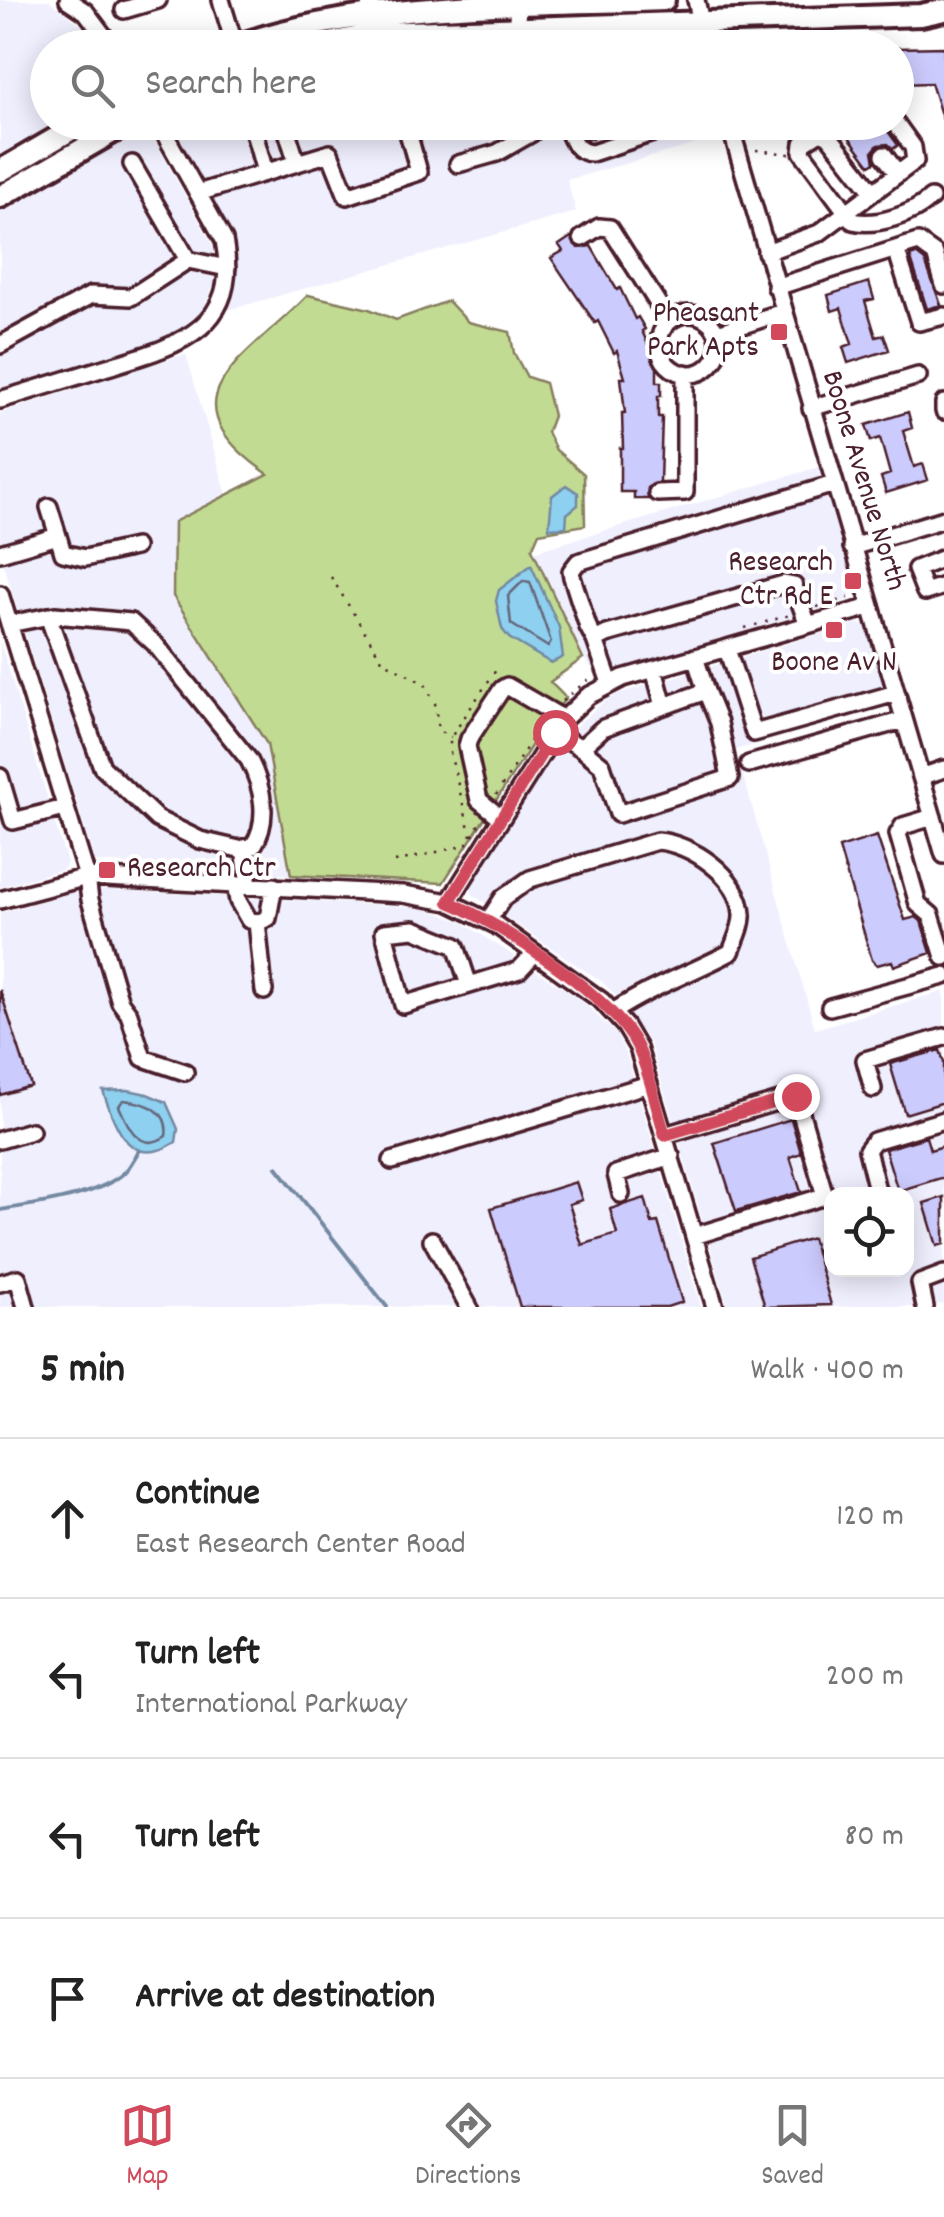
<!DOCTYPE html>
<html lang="en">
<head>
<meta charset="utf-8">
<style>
	:root { --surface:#fff; --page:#f2f2f2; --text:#222; --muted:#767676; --line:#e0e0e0; --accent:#d1495b }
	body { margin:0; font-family:Dekko,sans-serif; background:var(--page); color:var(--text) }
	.controls { position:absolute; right:30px; bottom:30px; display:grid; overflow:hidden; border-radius:20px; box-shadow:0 5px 25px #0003 }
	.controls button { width:90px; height:90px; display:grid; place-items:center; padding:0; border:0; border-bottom:2px solid var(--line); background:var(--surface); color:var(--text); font:50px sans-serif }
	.stop { position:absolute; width:30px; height:30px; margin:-22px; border:8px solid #d1495b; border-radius:50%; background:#fff }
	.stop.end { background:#d1495b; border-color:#fff; box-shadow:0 2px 10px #0008 }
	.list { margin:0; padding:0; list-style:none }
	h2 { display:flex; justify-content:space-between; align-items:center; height:130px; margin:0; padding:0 40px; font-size:42px }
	h2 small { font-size:32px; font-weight:400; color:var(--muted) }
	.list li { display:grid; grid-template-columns:65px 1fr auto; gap:30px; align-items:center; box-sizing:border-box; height:160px; padding:0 40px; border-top:2px solid var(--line) }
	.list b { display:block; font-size:38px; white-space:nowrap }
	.list p { margin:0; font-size:32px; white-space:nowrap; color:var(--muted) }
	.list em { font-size:32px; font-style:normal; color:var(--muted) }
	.icon { flex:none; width:55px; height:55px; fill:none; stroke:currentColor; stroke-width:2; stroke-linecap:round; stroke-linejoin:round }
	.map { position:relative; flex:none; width:944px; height:1307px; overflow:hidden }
	.search { position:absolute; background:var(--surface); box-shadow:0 5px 25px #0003; left:30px; right:30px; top:30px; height:110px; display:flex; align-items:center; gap:25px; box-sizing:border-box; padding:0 35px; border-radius:55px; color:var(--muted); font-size:38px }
	.sheet { height:770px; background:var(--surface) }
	nav { display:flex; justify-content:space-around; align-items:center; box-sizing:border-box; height:140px; border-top:2px solid var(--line); background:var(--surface); font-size:28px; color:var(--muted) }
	nav a { display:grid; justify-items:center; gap:5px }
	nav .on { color:var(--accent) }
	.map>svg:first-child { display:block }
	.built { fill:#f0effe; fill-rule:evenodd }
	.green { fill:#c2db92; stroke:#867d5e; stroke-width:2.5 }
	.water { fill:#8ed0f0; stroke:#7389a1; stroke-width:2.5 }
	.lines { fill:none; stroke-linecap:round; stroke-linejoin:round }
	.shore { stroke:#65667a; stroke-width:2.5 }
	.stream { stroke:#7389a1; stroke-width:4 }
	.building { fill:#cccbfd; stroke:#4a1f2b; stroke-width:2.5 }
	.minor-casing { stroke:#4a1f2b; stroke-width:22 }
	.major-casing { stroke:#4a1f2b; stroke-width:28 }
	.path { stroke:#4a1f2b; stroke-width:2.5; stroke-dasharray:2.5 8; stroke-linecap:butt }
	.minor { stroke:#fff; stroke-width:15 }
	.major { stroke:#fff; stroke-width:20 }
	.route { stroke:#d1495b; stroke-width:12 }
	.poi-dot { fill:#d1495b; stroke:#fff; stroke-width:4 }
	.labels { text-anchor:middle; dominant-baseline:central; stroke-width:8; stroke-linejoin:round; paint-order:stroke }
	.poi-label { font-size:30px; fill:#4a1f2b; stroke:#fff; text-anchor:end }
	.street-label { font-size:30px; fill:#4a1f2b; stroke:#fff }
</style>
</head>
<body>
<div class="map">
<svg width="944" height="1307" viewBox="0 0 944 1307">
	<rect width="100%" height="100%" fill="#fff"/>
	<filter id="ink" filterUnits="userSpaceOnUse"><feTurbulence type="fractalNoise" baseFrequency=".01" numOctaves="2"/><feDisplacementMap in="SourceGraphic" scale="20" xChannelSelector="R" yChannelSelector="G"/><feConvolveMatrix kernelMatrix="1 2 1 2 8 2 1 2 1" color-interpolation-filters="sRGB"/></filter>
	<g filter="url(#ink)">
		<path class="built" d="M0 0H49L88 31 98 47 48 48V122L63 123 0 158Z
			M675 30 684 34 689 47 335 48 391 40Z
			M717 122 721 137 567 180 576 212 228 310 238 255 233 234 170 123Z
			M138 132 152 136 213 246 215 282 202 311 172 335 0 389V212Z
			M186 354 227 495 174 522 173 596 267 744 291 875 95 862 0 553V413Z
			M819 467 855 588 848 600 599 675 583 658 533 552Z
			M858 623 865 626 890 704 736 750 815 1029 944 991V1303L930 1307H728L650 1043 619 999 602 982 473 895 471 887 567 734 602 703 620 693ZM832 1194H906V1270H832Z
			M0 641 67 863 64 869 0 887Z
			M95 889 413 907 436 912 462 922 581 1000 616 1034 627 1056 701 1307H0V913L81 890Z"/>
		<path class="green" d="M308 295 369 309 396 320 448 301 468 322 510 332 514 353 527 377 545 383 553 416 547 432 556 450 584 474 585 525 539 533 532 549 583 658 550 682 566 698 544 726 443 883 291 875 267 744 173 596 174 522 268 474C156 397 247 359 308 295Z"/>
		<path class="water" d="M566 485 578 493V505L567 514 566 527 549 528 552 496Z
			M531 565 559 627 563 657 551 663 509 638 502 629 496 601 499 590Z
			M128 1090 147 1094 166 1102 178 1129 176 1142C130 1171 116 1129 103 1091Z"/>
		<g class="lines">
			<path class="shore" d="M523 581 530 582 551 642 548 647 511 624 508 596Z
				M123 1100C145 1102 170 1110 166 1136 140 1154 128 1127 119 1106Z"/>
			<path class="stream" d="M277 1167 387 1307
				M0 1210C35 1204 98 1197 125 1172 130 1167 134 1158 139 1151"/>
		</g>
		<path class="building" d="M944 47V118H942L931 83 898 84 897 48Z
			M427 122H464V125L430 135Z
			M577 122H592L593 139H585Z
			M774 122H804L785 137Z
			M838 122H881L898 145 893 149 888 144 878 145 873 151 875 162 870 165Z
			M571 237 578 248 591 246 617 290 620 288 635 319 638 317 645 329 642 331 657 365V382H661V396H658V417H662L660 482 648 487V499H634V492H620V448H623L622 413H625L621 378H625L617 351 614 353 598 321 595 323 551 258 563 251 559 245Z
			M916 254 925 261 941 305 927 309 910 256Z
			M869 282 874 299 865 301 876 337 884 335 889 350 848 363 843 347 852 344 841 308 832 311 828 295Z
			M908 412 912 428 903 431 914 467 923 464 928 480 886 493 881 477 890 474 880 438 871 441 866 425Z
			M877 836 905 920 916 917 921 921 931 953 894 966 892 961 877 965 872 960 839 848Z
			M0 990 31 1086 0 1095Z
			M940 1050 944 1063V1102L905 1114 890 1064Z
			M791 1119 801 1153 790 1157 801 1192 736 1211 714 1143Z
			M926 1137 930 1150 944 1146V1177L898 1191 885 1149Z
			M576 1182 582 1200 569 1204 582 1245 617 1234 610 1209 645 1198 652 1223 658 1222 682 1302 667 1307H520L491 1208Z
			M944 1197V1244L937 1246 924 1203Z
			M812 1238 831 1305 765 1307 750 1257Z"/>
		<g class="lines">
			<defs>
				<path id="minor" d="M68 0 86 12 113 48
					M221 0 235 46
					M368 0 384 48
					M696 0 707 48
					M124 10 158 0
					M514 48 519 0
					M564 48 658 41 666 48
					M251 122 265 172
					M284 122 297 163
					M565 122C571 138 574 152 592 153L686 122
					M729 122 944 855
					M884 155 898 174
					M132 164 188 260 227 268
					M458 164 497 153 532 133 529 122
					M873 192 829 136 820 132 803 143 802 152 853 221C876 227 914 214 931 198
					M198 193 330 153 347 196 419 172 405 122
					M582 238 599 227 610 228 669 321
					M896 249 919 322 944 316
					M766 252 819 233 915 161 913 147 895 122
					M776 287 918 242 935 254 944 285
					M659 344a30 30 0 1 1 60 0a30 30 0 1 1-60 0Z
					M718 333 783 312
					M0 345 91 295 131 297 188 260
					M0 400C35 389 69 379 104 368 172 347 242 332 224 240L158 122
					M944 403V411
					M811 408 918 376
					M657 493 685 492V373
					M49 507 58 536
					M852 547 944 519
					M0 553 58 536 63 553 85 558 135 547
					M944 558 916 569 925 592 944 586
					M0 594 87 877 90 900 120 1002 129 1014 143 1058 185 1072
					M9 624 55 615 131 622 155 644 249 760C263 787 270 821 253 846L239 849 200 840 157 819 102 767 48 616
					M595 640 588 627 572 577 571 571 578 562 834 484
					M727 649 754 733 896 693
					M654 669 664 706
					M610 683 595 640 607 634 784 584 794 586 808 625
					M555 732 581 748 603 728 706 691 695 657
					M581 748 602 765 618 814 730 778 719 723 706 691
					M749 764 904 720
					M0 777 13 821 65 808
					M921 777 944 769
					M500 817 479 800 467 746 469 739 502 689 507 686 564 719
					M933 817 903 826 898 834 918 904 931 915 944 957
					M244 848 249 885
					M235 884 238 901 249 920 259 922 268 918 274 886
					M0 900 87 877 403 894 449 902 496 925 602 1001 625 1026 638 1048 715 1307
					M449 902 564 719 588 696 623 678 870 607
					M488 921 503 898 530 879 657 841C690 843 740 876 742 914 743 925 735 941 731 952 692 973 650 987 613 1012
					M257 922 264 991
					M469 985 456 946 414 929 384 932 403 1005 519 970 535 953
					M830 1007 944 976
					M873 1089 865 1060 944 1037
					M665 1135 796 1096 825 1196 694 1236
					M0 1140 31 1131
					M392 1161 649 1084
					M621 1194 616 1174 671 1156
					M878 1194 867 1150 874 1141 944 1120
					M432 1240 469 1307
					M0 1283 18 1278 26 1307
					M925 1307 920 1283 944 1274"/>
				<path id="major" d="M231 48C360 0 526 5 664 0
					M306 48 379 33 921 15 944 10
					M0 171 84 122
					M0 197 130 122"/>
			</defs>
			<use href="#minor" class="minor-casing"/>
			<use href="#major" class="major-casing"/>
			<path class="path" d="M756 150 790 154
				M331 577 383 661 425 684 435 703 438 731 451 737
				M817 607 849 598
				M745 628 790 615
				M562 701 594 675
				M496 795 543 722
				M471 836 449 749 451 737 496 670
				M395 862 462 846 469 842 482 819"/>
			<use href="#minor" class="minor"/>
			<use href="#major" class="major"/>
		</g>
	</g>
	<g class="lines" filter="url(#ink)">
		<path class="route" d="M555 732 449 902C498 922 614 998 637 1046 650 1073 656 1106 665 1135L796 1096"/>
	</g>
	<g class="poi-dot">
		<rect x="769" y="322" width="20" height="20" rx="5"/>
		<rect x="843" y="571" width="20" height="20" rx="5"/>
		<rect x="824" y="620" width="20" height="20" rx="5"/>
		<rect x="97" y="860" width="20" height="20" rx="5"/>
	</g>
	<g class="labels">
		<g class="poi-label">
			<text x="759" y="315">Pheasant<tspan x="759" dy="34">Park Apts</tspan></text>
			<text x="833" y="564">Research<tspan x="833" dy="34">Ctr Rd E</tspan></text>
			<text x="834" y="664" text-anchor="middle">Boone Av N</text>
			<text x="127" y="870" text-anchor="start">Research Ctr</text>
		</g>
		<g class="street-label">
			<text transform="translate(862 481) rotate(73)">Boone Avenue North</text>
		</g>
	</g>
</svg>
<div class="controls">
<button><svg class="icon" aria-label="locate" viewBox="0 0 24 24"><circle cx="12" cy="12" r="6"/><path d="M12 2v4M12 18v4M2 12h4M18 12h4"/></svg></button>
</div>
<div class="stop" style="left:555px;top:732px"></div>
<div class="stop end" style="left:796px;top:1096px"></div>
<div class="search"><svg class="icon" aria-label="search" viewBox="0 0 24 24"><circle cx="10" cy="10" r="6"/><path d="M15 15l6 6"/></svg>Search here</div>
</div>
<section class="sheet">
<h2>5 min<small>Walk · 400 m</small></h2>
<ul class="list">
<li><svg class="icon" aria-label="ahead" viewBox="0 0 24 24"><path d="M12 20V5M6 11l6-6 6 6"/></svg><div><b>Continue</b><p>East Research Center Road</p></div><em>120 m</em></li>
<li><svg class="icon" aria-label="left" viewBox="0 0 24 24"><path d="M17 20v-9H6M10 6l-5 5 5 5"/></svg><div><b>Turn left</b><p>International Parkway</p></div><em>200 m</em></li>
<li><svg class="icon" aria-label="left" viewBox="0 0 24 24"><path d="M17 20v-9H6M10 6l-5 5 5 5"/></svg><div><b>Turn left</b></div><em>80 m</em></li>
<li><svg class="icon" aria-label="arrive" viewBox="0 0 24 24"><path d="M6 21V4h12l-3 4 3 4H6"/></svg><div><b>Arrive at destination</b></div></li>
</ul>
</section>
<nav>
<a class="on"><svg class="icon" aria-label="map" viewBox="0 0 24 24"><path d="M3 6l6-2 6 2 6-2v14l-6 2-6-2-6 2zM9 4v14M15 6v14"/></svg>Map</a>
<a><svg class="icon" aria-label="directions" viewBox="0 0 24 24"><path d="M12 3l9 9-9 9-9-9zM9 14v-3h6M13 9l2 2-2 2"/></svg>Directions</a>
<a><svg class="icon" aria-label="saved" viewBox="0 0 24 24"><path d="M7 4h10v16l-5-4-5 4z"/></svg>Saved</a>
</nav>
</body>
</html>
